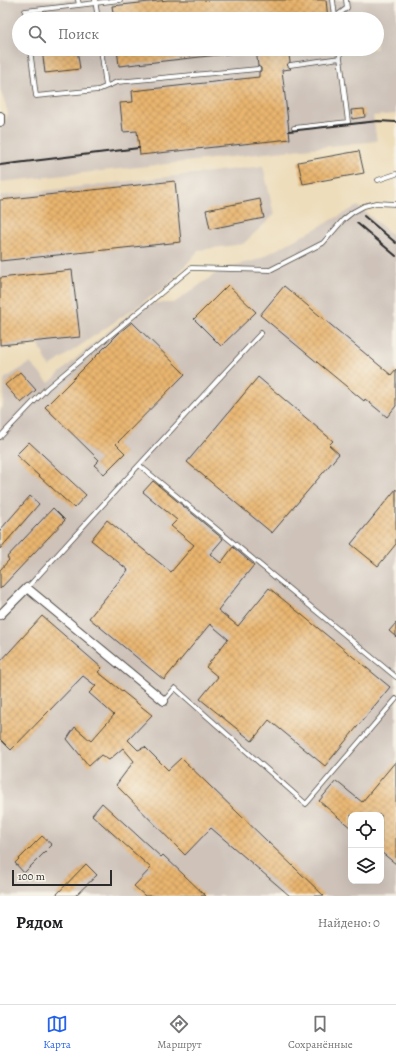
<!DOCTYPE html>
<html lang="ru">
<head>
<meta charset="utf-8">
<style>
	:root { --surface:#fff; --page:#f6f6f6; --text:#202124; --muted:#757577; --line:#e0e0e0; --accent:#2563eb }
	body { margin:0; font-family:Alegreya,serif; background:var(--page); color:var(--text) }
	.controls { position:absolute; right:12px; bottom:12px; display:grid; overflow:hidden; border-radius:8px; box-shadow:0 4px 16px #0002 }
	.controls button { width:36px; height:36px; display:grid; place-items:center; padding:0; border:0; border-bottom:1px solid var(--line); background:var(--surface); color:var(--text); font:20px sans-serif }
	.scale { position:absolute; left:12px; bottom:10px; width:100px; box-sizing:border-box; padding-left:4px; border:2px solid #2b2b2b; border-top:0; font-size:11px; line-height:14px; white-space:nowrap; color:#2b2b2b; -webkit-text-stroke:3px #f7f3e8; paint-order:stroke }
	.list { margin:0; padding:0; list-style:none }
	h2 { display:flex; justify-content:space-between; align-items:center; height:52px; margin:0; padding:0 16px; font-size:17px }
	h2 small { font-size:13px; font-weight:400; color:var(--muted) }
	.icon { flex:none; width:22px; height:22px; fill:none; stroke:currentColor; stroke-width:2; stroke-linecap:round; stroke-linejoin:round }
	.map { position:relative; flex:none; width:396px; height:896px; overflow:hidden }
	.search { position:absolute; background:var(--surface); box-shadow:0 4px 16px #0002; left:12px; right:12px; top:12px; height:44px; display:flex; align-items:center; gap:10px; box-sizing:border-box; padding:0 14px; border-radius:22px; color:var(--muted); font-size:15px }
	.sheet { height:108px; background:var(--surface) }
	nav { display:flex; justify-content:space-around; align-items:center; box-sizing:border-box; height:56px; border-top:1px solid var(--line); background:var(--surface); font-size:11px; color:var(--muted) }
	nav a { display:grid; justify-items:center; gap:2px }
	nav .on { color:var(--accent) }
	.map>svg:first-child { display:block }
	.industrial { fill:#cec2b9; fill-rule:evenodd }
	.building { fill:url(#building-cross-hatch) }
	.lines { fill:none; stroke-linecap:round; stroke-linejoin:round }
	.lane-casing { stroke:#484641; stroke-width:5.5 }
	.street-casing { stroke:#484641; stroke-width:10 }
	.lane { stroke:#fff; stroke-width:4 }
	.street { stroke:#fff; stroke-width:8 }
	.rail { stroke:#2b2b2b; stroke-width:2 }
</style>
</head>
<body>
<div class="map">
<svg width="396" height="896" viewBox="0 0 396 896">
	<defs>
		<pattern id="building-cross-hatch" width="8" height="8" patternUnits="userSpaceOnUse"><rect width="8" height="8" fill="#e9b56e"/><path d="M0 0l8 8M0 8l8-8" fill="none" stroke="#bd935b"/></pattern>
	</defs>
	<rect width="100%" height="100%" fill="#f7f3e8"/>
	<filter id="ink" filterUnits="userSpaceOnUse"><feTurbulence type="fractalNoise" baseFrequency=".025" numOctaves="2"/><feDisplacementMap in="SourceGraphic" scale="8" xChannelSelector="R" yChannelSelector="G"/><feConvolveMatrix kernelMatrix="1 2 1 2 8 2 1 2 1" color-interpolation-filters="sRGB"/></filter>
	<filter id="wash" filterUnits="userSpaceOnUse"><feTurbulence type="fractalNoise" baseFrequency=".012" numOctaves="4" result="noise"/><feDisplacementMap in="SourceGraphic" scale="16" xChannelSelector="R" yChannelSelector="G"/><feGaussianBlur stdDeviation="0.9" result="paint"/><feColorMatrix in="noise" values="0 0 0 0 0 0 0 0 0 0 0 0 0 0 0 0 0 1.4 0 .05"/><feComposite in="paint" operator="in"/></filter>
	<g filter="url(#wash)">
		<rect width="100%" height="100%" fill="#edddbb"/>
		<path class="industrial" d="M0 0H396V114L373 116 377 141 0 182V130L8 113 0 89ZM19 19H377V49H19Z
			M263 166 274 215 243 244 199 250 168 285 49 367 39 344 0 349V196Z
			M358 206 396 238V896H0V411L3 407 4 379 30 363 49 383 80 355 143 303H174L224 268 257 260ZM351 815H381V881H351Z"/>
		<g id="blocks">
			<path class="building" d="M168 0H326L328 19H114L112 6Z
				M42 49H77L80 69 45 73Z
				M117 49H235L236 53 119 66Z
				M256 49H288L290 62 287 65 291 69 282 70 290 139 140 155 137 131 123 132 120 103 133 102 132 91 259 77V72L261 71V68L258 66Z
				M364 109 365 117 352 119 351 110Z
				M359 151 364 173 303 184 298 162Z
				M175 181 181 242 0 261V200Z
				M260 199 264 218 210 229 206 210Z
				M72 270 80 337 0 345V278Z
				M228 285 256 312 221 346 194 319Z
				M284 286 391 375 396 369V406L387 417 365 399 364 401 260 315Z
				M132 322 185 374 116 444 125 453 104 474 94 465 99 460 45 407 119 333Z
				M20 372 36 390 21 403 5 385Z
				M258 377 333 441 329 445 339 454 272 533 187 462Z
				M29 442 86 495 74 508 16 455Z
				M153 481 223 539 210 554 221 563 233 547 254 565 218 610 238 626 269 588 390 687 325 766 269 720 252 741 200 699 218 677 206 667 228 639 210 624 164 680 89 618 128 570 91 540 107 520 171 572 194 545 171 526 177 520 143 492Z
				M396 489V544L378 566 351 544Z
				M30 496 39 504 0 549V530Z
				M53 508 65 520 0 589V570L9 560 7 557Z
				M42 616 102 668 98 672 152 715 128 740 138 750 145 747 168 770 181 758 324 896H290L211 828 185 855 116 785 134 761 123 748 109 760 101 755 89 766 67 739 75 727 91 741 114 715 89 693 96 686 83 676 11 750 0 739V662Z
				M396 623V637L389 631Z
				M396 761V864L381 852V815H351V828L319 801 336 781 362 802Z
				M102 803 161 857 163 855 206 896H145L134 886 151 868 92 815Z
				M42 836 52 845 24 873 15 863Z
				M86 864 97 875 75 896H55Z"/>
		</g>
	</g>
	<g filter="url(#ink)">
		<use href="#blocks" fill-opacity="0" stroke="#484641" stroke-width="1"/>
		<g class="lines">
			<defs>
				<path id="lane" d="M95 0 98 19
					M333 0 335 17
					M79 5 120 0
					M26 19 25 11 79 5 78 0
					M336 19 335 17 347 8 346 0
					M30 49 36 96 98 90 117 82 258 69
					M101 49 106 86
					M290 65 340 58
					M294 128 348 122 339 49
					M378 180 396 174
					M0 437 47 388 191 268 270 270 323 243 343 220 353 212 364 206 376 203 396 204
					M139 465 261 333
					M27 588 139 465 396 677
					M164 701 175 688 306 804 396 699"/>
				<path id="street" d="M0 116V122
					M0 615 27 588 164 701"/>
			</defs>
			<use href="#lane" class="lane-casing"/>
			<use href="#street" class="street-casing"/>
			<use href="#lane" class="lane"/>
			<use href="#street" class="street"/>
			<path class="rail" d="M289 131 378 121 396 122
				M0 165 139 148
				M364 216 396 243
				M357 223 396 256"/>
		</g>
	</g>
</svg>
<div class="controls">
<button><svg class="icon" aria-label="locate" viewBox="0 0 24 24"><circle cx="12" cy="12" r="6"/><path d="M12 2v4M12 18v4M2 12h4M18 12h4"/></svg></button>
<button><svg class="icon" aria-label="layers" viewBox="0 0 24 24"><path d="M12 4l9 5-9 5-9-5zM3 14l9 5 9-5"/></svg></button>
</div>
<div class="scale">100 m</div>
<div class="search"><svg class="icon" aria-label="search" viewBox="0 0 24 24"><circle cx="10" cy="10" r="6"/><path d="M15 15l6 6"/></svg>Поиск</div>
</div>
<section class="sheet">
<h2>Рядом<small>Найдено: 0</small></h2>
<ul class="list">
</ul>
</section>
<nav>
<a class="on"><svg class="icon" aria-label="map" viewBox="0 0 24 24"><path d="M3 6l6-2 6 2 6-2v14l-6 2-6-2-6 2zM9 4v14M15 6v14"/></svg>Карта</a>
<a><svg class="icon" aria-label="directions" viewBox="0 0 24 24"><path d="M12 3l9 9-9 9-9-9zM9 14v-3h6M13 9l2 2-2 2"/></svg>Маршрут</a>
<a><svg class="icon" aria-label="saved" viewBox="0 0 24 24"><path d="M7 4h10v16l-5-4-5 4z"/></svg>Сохранённые</a>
</nav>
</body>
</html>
